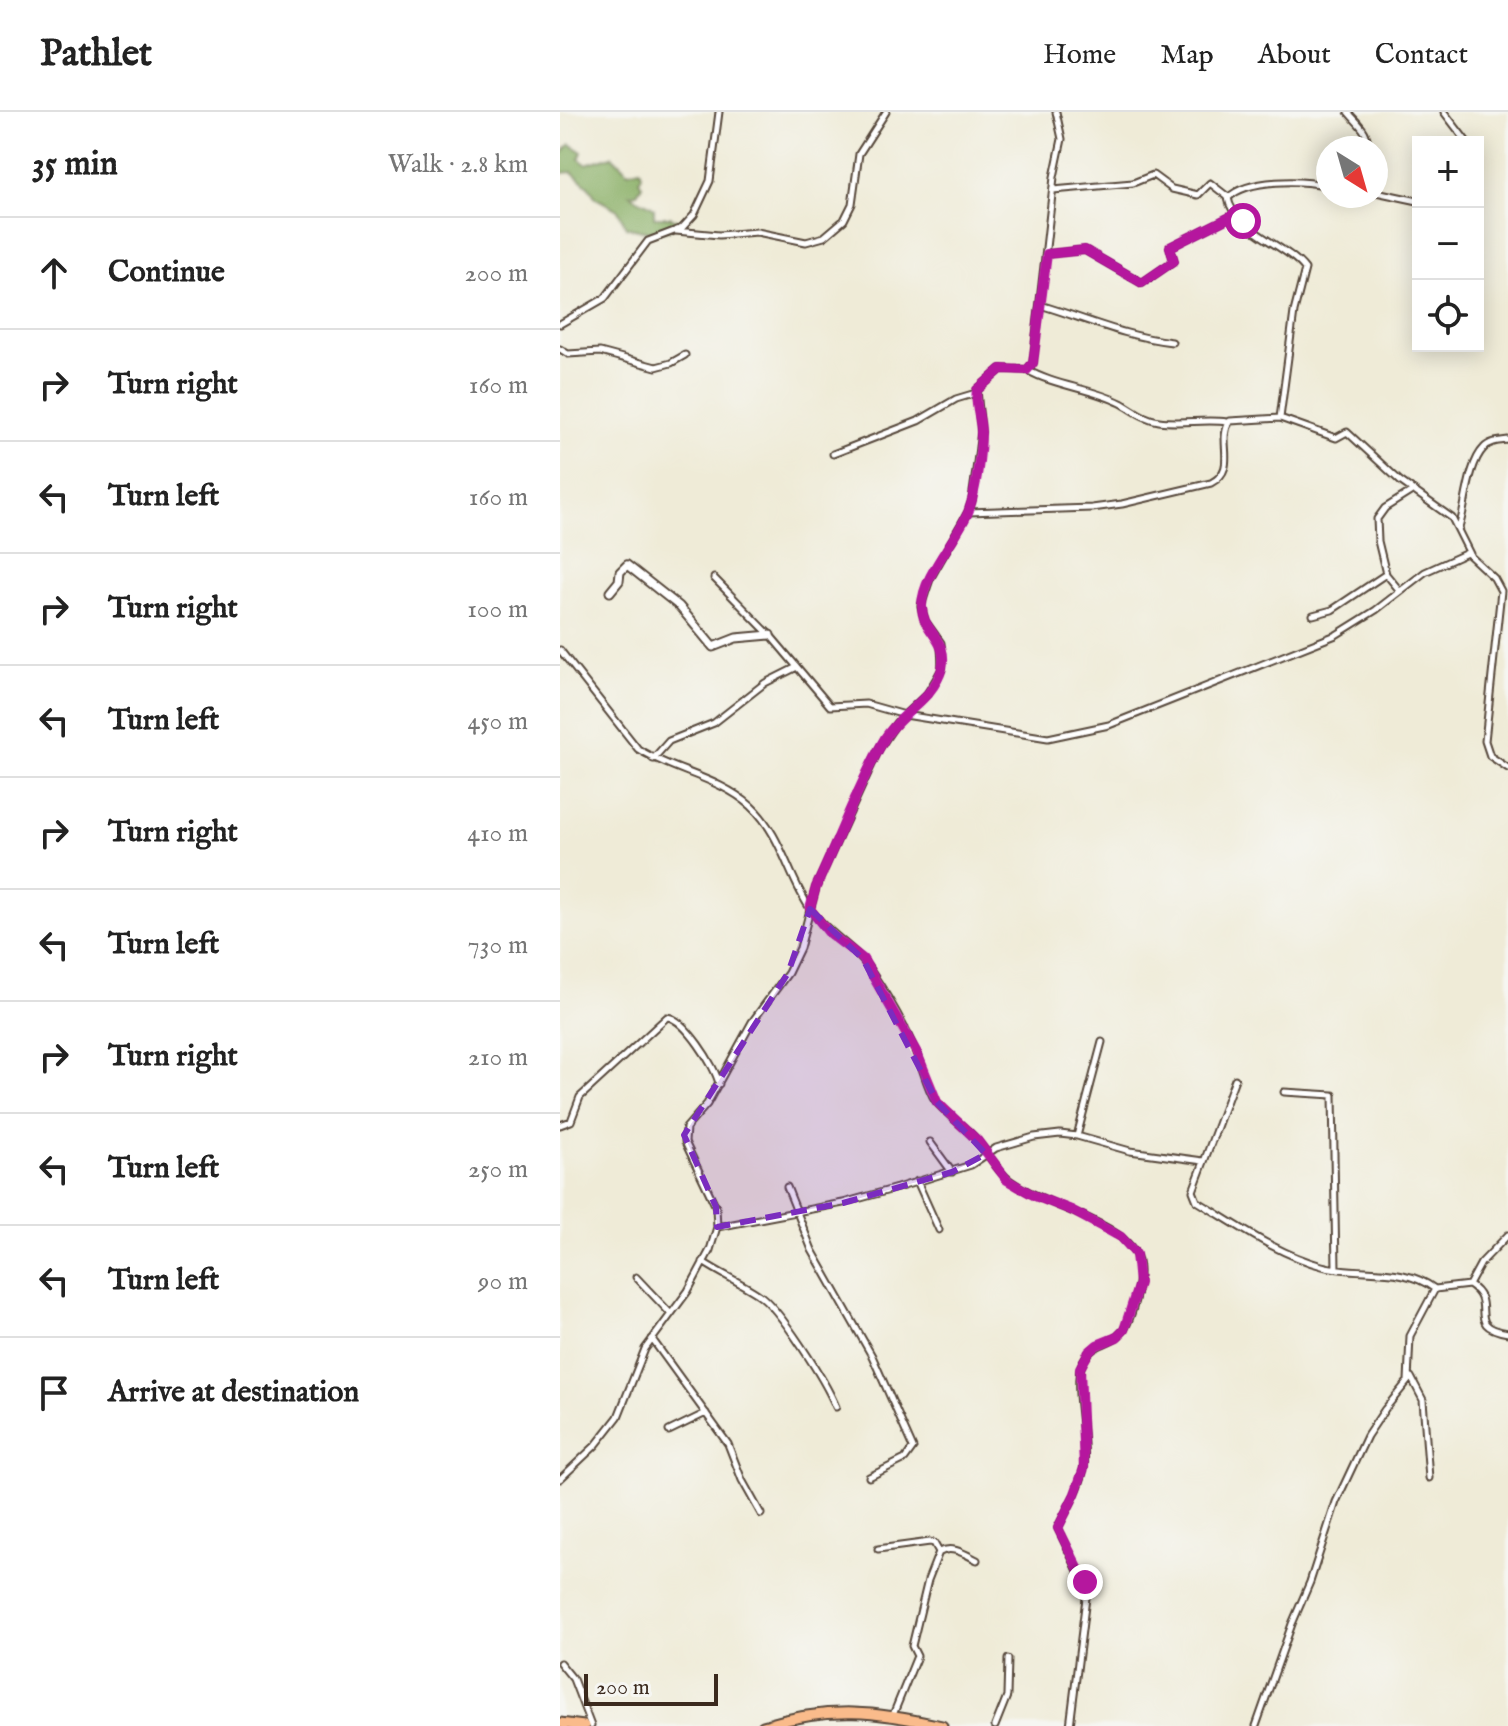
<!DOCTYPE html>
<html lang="en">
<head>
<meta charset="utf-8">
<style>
	:root { --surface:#fff; --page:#f6f6f6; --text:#222; --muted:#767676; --line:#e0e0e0 }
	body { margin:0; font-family:"IM FELL English",serif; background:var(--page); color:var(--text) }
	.controls { position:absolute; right:24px; top:24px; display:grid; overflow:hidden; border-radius:0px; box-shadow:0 4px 20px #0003 }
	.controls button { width:72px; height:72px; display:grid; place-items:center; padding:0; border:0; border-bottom:2px solid var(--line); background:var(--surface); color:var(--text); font:40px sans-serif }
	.compass { position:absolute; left:756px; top:24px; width:72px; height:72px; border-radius:50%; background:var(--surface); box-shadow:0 4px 20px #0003; rotate:143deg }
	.scale { position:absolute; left:24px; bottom:20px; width:134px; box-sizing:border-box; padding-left:8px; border:4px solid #3b2a1e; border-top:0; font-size:22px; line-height:28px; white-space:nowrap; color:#3b2a1e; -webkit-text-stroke:6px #f6f6f2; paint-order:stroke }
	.stop { position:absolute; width:24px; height:24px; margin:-18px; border:6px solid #b5179e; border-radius:50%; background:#fff }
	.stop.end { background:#b5179e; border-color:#fff; box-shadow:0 2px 8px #0008 }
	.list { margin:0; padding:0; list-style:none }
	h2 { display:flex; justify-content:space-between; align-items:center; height:104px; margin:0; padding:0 32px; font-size:34px }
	h2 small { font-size:26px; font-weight:400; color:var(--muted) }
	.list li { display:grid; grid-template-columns:52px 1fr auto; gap:24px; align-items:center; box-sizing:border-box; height:112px; padding:0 32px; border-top:2px solid var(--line) }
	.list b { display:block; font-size:30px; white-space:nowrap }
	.list em { font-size:26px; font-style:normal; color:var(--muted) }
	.icon { flex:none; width:44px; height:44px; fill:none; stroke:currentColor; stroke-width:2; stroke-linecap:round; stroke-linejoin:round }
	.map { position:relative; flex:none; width:948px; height:1614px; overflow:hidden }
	header { display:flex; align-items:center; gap:48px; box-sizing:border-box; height:112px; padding:0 40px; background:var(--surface); border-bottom:2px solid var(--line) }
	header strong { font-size:38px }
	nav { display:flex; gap:44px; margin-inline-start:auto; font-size:28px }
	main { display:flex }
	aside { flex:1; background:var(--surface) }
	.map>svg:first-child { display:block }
	.forest { fill:#89af65; stroke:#626c42; stroke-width:2 }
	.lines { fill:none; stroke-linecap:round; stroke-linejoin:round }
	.minor-casing { stroke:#56473a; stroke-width:9 }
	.tertiary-casing { stroke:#56473a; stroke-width:11 }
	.primary-casing { stroke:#56473a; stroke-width:13 }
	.minor { stroke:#fff; stroke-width:5 }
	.tertiary { stroke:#fff; stroke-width:7 }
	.primary { stroke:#fabb8b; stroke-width:9 }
	.route { stroke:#b5179e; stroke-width:10 }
	.marked { fill:#7b2cbf; fill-opacity:0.2; stroke:#7b2cbf; stroke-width:6; stroke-dasharray:16 10; stroke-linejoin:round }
</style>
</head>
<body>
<header>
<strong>Pathlet</strong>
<nav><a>Home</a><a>Map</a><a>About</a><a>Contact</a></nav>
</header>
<main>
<aside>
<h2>35 min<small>Walk · 2.8 km</small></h2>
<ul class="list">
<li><svg class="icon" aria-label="ahead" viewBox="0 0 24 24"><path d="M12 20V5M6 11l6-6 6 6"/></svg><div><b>Continue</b></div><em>200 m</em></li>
<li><svg class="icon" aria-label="right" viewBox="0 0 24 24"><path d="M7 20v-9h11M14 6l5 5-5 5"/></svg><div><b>Turn right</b></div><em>160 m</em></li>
<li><svg class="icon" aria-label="left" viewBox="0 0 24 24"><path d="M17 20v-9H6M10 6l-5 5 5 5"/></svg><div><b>Turn left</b></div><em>160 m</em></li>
<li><svg class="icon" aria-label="right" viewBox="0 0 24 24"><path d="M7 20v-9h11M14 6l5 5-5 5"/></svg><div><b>Turn right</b></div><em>100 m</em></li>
<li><svg class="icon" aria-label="left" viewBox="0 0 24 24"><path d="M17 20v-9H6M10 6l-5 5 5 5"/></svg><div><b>Turn left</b></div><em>450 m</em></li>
<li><svg class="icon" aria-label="right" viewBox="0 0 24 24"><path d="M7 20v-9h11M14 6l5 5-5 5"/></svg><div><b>Turn right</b></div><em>410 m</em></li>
<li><svg class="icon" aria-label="left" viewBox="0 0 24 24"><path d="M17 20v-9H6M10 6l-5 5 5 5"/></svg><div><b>Turn left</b></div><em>730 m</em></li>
<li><svg class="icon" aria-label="right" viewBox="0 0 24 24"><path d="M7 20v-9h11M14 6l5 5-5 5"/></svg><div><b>Turn right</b></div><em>210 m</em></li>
<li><svg class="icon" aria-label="left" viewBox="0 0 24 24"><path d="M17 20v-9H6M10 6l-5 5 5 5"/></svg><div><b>Turn left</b></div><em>250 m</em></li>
<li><svg class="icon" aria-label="left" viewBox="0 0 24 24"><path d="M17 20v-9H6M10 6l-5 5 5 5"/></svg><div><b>Turn left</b></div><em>90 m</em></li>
<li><svg class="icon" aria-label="arrive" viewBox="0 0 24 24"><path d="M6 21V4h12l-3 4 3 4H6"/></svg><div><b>Arrive at destination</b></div></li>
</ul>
</aside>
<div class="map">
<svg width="948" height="1614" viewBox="0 0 948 1614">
	<rect width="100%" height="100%" fill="#f6f6f2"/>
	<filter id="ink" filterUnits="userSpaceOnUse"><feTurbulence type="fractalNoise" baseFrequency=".0125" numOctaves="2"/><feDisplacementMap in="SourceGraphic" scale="16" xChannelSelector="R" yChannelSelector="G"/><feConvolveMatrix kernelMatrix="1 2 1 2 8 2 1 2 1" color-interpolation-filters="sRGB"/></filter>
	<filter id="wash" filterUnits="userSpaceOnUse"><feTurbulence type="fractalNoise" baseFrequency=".006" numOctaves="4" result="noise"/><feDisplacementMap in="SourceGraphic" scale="32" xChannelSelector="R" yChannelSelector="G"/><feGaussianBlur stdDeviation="1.8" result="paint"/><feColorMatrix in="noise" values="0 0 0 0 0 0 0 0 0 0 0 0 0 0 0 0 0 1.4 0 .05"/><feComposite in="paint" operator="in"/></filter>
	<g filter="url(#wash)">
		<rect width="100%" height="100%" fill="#efebd7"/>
		<path class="forest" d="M10 32 22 40 19 47 26 52 52 44 68 60 80 57 82 63 79 69 82 73 77 81 70 82C77 89 86 89 94 96V105H110L122 110C106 126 86 120 66 115L58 98 36 86 29 75 12 60 0 61V44Z"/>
	</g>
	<g filter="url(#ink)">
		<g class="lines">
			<defs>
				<path id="minor" d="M788 0C797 11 811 21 807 36
					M884 0 907 30
					M493 78 573 71 593 63 612 77 638 83 650 71 668 85
					M816 80 858 89
					M116 119 159 123 197 120 246 130 264 125 284 108 292 92 299 42 326 0
					M487 142 525 138 582 171 614 149 610 135 672 104 679 107
					M480 193C524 206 566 225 612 230
					M0 212 45 186 88 129 122 116 134 103 150 69 159 0
					M0 237 8 242 40 240 96 255 111 251 125 243
					M467 258C495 274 531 276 561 291 574 298 584 307 599 309 622 312 645 307 667 310
					M720 306 734 200 745 157C727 133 673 117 668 86 688 66 743 68 768 74
					M273 342 358 309 396 287 416 281
					M408 400 532 396 562 392 651 371C679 357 656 329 670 309L720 306 776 326 787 320 840 369 892 406 910 442
					M899 416C906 394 908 352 924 336 930 329 940 329 948 328
					M154 466 210 523 270 594 306 592 345 603 488 626 549 613 776 523 816 498 865 460 907 441 934 466 941 479 925 629 930 644 948 656
					M840 479 826 462 818 429 817 407 825 396 852 379
					M753 503 772 498 826 462
					M0 538 78 637C114 660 159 665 191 694 222 723 228 765 251 798 268 822 294 834 310 858 328 884 345 914 357 943 364 958 366 974 375 988 385 1002 402 1012 414 1025 424 1036 431 1048 440 1059 469 1094 568 1106 578 1149 582 1166 572 1213 559 1223 544 1235 531 1231 522 1252 512 1275 528 1327 524 1354 521 1376 507 1396 498 1416L527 1478 510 1614
					M93 647 109 629 154 611 205 571 237 555
					M675 967 633 1079 637 1089C677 1113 717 1142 762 1154 799 1164 843 1152 875 1177L909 1173C939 1192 903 1214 948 1221
					M724 980 773 983 776 1156
					M0 1013 11 1009 20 985 107 905C124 906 156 955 159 972
					M517 1024 542 930
					M370 1030 392 1060
					M357 1069 379 1118
					M227 1075 252 1138 312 1244 353 1336 345 1347 309 1365
					M157 1115 283 1091 337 1076 411 1053 436 1036 474 1025 500 1022 517 1024 570 1039 643 1049
					M143 1150C161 1162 180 1170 198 1182 219 1195 266 1270 276 1295
					M76 1165 110 1201
					M909 1173 921 1151 948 1123
					M92 1227 168 1332 182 1368 201 1402
					M851 1265 863 1288 869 1366
					M109 1319 146 1301
					M0 1367 36 1333 58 1305 85 1237 128 1179 150 1138 157 1115 156 1095 125 1030 126 1016 147 992 192 910 228 861 240 836 256 775 319 637 337 610 367 582 382 557 381 531 365 509 361 494 370 467 408 400 412 388 421 320 417 278 441 257 467 258 473 251 494 65 502 27 496 0
					M318 1437 370 1430 374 1431 379 1440 368 1468 352 1534 357 1544 333 1603
					M380 1440C392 1433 405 1442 417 1448
					M0 1551 13 1567 31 1614
					M435 1614 447 1584 448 1547
					M696 1614 732 1512 750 1470 776 1390 807 1324 825 1297 848 1269 850 1224 875 1177"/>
				<path id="tertiary" d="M50 480 59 469 60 460 67 453 119 494 153 535 176 526 210 523"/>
				<path id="primary" d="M0 1611 24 1614
					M203 1614C270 1594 316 1599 382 1614"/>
			</defs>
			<use href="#minor" class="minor-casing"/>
			<use href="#tertiary" class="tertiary-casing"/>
			<use href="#primary" class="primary-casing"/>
			<use href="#minor" class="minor"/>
			<use href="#tertiary" class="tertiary"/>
			<use href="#primary" class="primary"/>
		</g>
	</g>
	<g class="lines" filter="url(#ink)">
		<path class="route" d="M525 1470 498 1416 515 1382 524 1356 520 1256 529 1240 537 1233 557 1225 564 1218 579 1171 576 1142 561 1125 511 1098 475 1084 447 1068 417 1028 377 990 357 941 303 847 269 821 250 797 256 775C279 726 298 673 325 626 340 601 374 587 382 556 389 527 362 520 362 495 361 464 398 427 409 398 416 378 421 341 421 320 421 306 414 291 417 278L441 257 467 258 473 251 487 142 525 138 582 171 614 149 610 135 672 104 683 109"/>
	</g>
	<path class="marked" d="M250 797 303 847 377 990 426 1042 392 1060 283 1091 157 1115 156 1095 124 1023 228 861Z"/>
</svg>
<div class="controls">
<button>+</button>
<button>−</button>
<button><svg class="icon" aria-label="locate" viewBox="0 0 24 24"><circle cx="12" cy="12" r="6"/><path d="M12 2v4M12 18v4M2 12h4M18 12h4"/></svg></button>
</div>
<svg class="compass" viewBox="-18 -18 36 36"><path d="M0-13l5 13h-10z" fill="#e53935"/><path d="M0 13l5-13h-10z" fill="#767676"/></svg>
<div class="scale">200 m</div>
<div class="stop" style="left:683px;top:109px"></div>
<div class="stop end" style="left:525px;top:1470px"></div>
</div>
</main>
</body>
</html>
